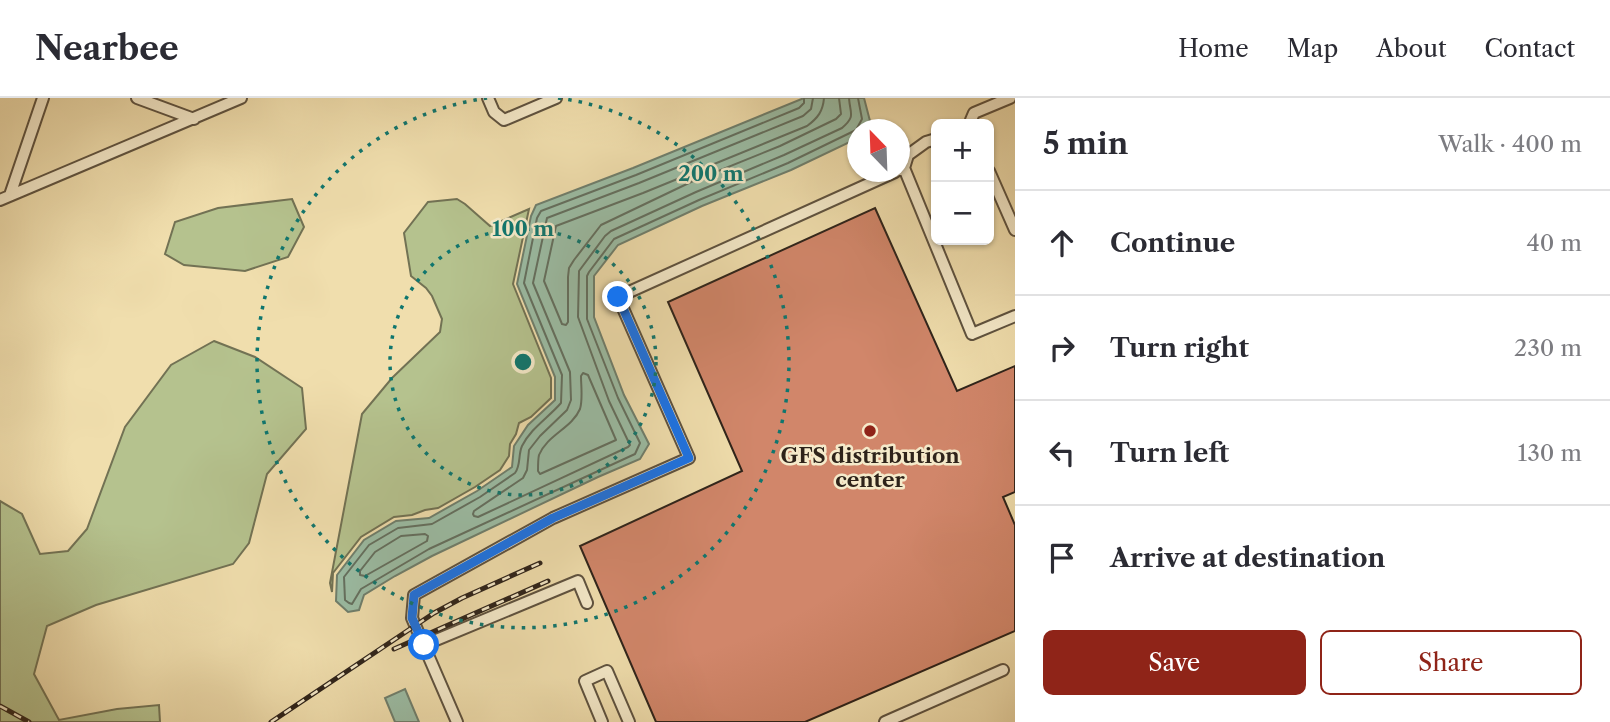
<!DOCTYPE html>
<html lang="en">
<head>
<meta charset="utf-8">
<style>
	:root { --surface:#fff; --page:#f2f2f3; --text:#2b2b33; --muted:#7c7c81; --line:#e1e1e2; --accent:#8f2418 }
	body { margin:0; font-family:"Libre Caslon Text",serif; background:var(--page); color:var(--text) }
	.controls { position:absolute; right:21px; top:21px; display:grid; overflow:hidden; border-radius:10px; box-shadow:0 2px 5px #0004 }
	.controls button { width:63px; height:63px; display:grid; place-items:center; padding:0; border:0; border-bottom:2px solid var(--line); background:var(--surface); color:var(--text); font:35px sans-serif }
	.compass { position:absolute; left:847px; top:21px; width:63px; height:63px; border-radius:50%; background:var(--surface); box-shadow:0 2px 5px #0004; rotate:337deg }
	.stop { position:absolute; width:21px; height:21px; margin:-16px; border:5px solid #1a73e8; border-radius:50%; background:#fff }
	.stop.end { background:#1a73e8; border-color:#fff; box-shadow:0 2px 7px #0008 }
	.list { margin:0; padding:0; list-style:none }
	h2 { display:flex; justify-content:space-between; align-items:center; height:91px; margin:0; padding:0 28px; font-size:30px }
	h2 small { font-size:23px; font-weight:400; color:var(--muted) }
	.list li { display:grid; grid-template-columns:46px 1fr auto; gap:21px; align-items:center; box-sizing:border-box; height:105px; padding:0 28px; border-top:2px solid var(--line) }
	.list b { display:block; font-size:26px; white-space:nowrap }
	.list em { font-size:23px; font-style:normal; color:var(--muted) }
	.actions { display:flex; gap:14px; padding:21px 28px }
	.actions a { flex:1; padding:16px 0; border:2px solid var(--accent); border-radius:10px; text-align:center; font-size:24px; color:var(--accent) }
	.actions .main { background:var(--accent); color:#fff }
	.icon { flex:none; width:38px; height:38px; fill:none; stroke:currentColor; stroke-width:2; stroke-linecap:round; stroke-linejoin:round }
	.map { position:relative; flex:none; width:1015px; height:624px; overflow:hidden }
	header { display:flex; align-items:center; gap:42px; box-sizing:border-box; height:98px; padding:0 35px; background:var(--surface); border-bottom:2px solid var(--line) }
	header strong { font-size:33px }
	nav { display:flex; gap:38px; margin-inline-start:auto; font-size:24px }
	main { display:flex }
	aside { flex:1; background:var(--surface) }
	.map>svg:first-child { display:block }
	.green { fill:#b5c28e; stroke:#727254; stroke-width:2 }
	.water { fill:#9bbda5; stroke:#6f7f6d; stroke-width:2 }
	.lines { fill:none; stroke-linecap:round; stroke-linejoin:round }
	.shore { stroke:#647060; stroke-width:2 }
	.building { fill:#d1866a; stroke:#2e231a; stroke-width:2 }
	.minor-casing { stroke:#5e523f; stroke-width:14 }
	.minor { stroke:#f5eaca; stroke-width:10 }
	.rail-casing { stroke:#2e231a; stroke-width:5 }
	.rail { stroke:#f5eaca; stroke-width:2.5; stroke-dasharray:8; stroke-linecap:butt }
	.route { stroke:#1a73e8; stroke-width:9 }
	.ring { fill:none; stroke:#0f766e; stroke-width:3.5; stroke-dasharray:3.5 7 }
	.poi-dot { fill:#8f2418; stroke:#f5eaca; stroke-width:2.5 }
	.labels { text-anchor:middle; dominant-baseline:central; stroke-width:5; stroke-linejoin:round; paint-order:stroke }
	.poi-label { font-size:21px; font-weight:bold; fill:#2e231a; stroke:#f5eaca }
	.centre { fill:#0f766e; stroke:#f5eaca; stroke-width:3.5 }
	.ring-label { font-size:21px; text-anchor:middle; font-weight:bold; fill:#0f766e; stroke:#f5eaca; stroke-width:5; stroke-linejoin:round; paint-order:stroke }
</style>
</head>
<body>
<header>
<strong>Nearbee</strong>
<nav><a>Home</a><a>Map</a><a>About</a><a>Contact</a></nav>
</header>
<main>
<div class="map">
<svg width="1015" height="624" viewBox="0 0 1015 624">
	<rect width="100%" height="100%" fill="#f0dead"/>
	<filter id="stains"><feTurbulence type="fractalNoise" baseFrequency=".00286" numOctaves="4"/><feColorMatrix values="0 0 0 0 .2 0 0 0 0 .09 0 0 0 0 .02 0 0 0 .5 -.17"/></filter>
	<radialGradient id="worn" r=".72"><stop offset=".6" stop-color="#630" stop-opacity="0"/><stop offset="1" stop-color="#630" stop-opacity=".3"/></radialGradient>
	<path class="green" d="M292 101 304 129 288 159 245 173 184 167 165 156 175 124 218 110Z
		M457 101 465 106 490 128 529 111 513 186 551 280V300L531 319 519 325 516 336 510 346 509 358 500 372 475 389 438 410 425 412 412 417 394 419 361 439 333 475 332 494 330 485 362 316 392 280 440 234 442 221 432 198 426 190 411 178 404 135 428 104Z
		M214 243 255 259 302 290 306 331 267 376 249 445 233 466 96 507 47 528 34 576 59 622 117 611 159 607 160 624H0V403L22 416 40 456 68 453 87 431 125 329 171 267Z"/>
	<path class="water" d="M804 0H864L870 23 862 31 858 32 857 37 852 43 791 72 702 108 618 147 594 178V219L624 297 649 346 640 361 598 379 432 458 395 478 364 497 359 512 348 514 336 503 337 477 364 442 396 423 429 420 477 393 512 369 514 348 528 327 555 302V279L517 186 531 118 536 107 633 70Z
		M405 591 419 624H395L385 600Z"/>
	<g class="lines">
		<path class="shore" d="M804 0V5L799 10 636 77 541 113 537 120 524 185 562 277 561 305C548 320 531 330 522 348 518 357 521 367 515 375L480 399 432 426 398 430 369 447 344 479 345 502 349 505 352 506 361 491 429 451 635 356 640 345 618 300 587 221V178L589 174 614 141 699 102 788 65 856 32 862 21 858 0
			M813 0 811 11 803 18 639 85 547 120 533 185 570 274 571 302 567 312 540 338 529 352 527 372 523 380 474 413 473 416 474 418 478 419 628 349 630 347 609 303 578 219 579 173 605 138 611 133 696 94 784 57 842 30C856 18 850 16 849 0
			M824 0C823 13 818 20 807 28L643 95 556 128 544 183 562 226 566 227 568 224V179L569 170 574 162 601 127 691 84 780 48 836 21 841 16 839 0
			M583 275 588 277 616 342 540 376 538 373C538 368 538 361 539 357 547 337 572 330 580 311 583 301 581 288 581 278Z
			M425 436 428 438 427 443 365 478 360 477V473L375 454 401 438Z"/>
	</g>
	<path class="building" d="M875 110 957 293 1015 268V394L1003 399 1015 427V533L805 624H656L580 448 742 373 668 204Z"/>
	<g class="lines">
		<defs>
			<path id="minor" d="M137 0 194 21
				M488 0 494 14 504 22 556 0
				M971 26V22L974 15 1010 0
				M904 70 908 57 926 44 936 41
				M900 72 904 70 972 236 1015 218
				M989 73 1015 132
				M10 97 43 0
				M0 102 241 0
				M424 547 578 483 587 505
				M457 624 412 520 414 497 553 420 689 360 618 199 895 74
				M602 624 585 583 607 573 629 624
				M885 624 1003 572"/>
		</defs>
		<use href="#minor" class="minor-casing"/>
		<use href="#minor" class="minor"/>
		<defs>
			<path id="rail" d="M394 551 548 483
				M0 608 29 624
				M271 624 434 515 462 500 540 465"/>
		</defs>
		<use href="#rail" class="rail-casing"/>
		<use href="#rail" class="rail"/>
	</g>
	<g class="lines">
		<path class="route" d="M424 547 412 520 414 497 553 420 689 360 618 199"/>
	</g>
	<g class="ring">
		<circle cx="523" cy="264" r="133"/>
		<path d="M558 0A266 266 0 1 1 488 0"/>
	</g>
	<circle class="poi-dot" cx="870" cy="333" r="7"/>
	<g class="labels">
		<g class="poi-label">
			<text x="870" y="357">GFS distribution<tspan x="870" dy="24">center</tspan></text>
		</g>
	</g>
	<circle cx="523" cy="264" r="10" class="centre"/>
	<g class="ring-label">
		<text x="711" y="83">200 m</text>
		<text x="523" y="138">100 m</text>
	</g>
	<rect width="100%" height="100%" filter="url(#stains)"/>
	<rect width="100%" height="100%" fill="url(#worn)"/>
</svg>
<div class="controls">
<button>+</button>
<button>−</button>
</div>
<svg class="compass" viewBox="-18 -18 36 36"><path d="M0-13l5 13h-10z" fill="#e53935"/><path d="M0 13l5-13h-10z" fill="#7c7c81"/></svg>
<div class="stop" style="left:424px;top:547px"></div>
<div class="stop end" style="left:618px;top:199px"></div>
</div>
<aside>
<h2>5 min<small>Walk · 400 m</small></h2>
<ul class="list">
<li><svg class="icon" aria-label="ahead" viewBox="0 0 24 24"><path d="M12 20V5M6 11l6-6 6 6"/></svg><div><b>Continue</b></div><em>40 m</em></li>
<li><svg class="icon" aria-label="right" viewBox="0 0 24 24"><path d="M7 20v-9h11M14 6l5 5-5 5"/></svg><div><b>Turn right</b></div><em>230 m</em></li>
<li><svg class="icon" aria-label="left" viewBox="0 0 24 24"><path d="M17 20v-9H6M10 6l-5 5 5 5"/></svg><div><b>Turn left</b></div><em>130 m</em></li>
<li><svg class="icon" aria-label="arrive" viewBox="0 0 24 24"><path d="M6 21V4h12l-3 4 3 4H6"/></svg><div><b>Arrive at destination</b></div></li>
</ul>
<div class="actions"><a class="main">Save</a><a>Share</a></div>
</aside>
</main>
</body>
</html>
